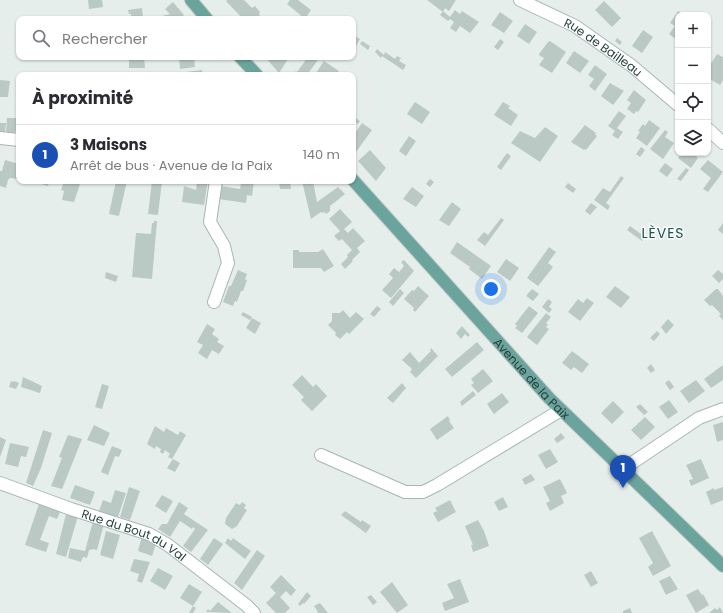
<!DOCTYPE html>
<html lang="fr">
<head>
<meta charset="utf-8">
<style>
	:root { --surface:#fff; --page:#f2f2f3; --text:#2b2b33; --muted:#7c7c81; --line:#e1e1e2; --accent:#835d49 }
	body { margin:0; font-family:Poppins,sans-serif; background:var(--page); color:var(--text) }
	.controls { position:absolute; right:12px; top:12px; display:grid; overflow:hidden; border-radius:8px; box-shadow:0 1px 3px #0004 }
	.controls button { width:36px; height:36px; display:grid; place-items:center; padding:0; border:0; border-bottom:1px solid var(--line); background:var(--surface); color:var(--text); font:20px sans-serif }
	.you { position:absolute; left:491px; top:289px; width:14px; height:14px; margin:-10px; border:3px solid #fff; border-radius:50%; background:#1a73e8; box-shadow:0 0 0 6px #1a73e833 }
	.badge { display:grid; place-items:center; width:26px; height:26px; border-radius:50%; background:var(--accent); color:#fff; font-size:13px; font-weight:700 }
	.pin { position:absolute; translate:-50% -33px; filter:drop-shadow(0 1px 2px #0008) }
	.pin::after { content:''; position:absolute; top:21px; width:14px; height:12px; background:inherit; clip-path:polygon(0 0,100% 0,50% 100%) }
	.list { margin:0; padding:0; list-style:none }
	h2 { display:flex; justify-content:space-between; align-items:center; height:52px; margin:0; padding:0 16px; font-size:17px }
	h2 small { font-size:13px; font-weight:400; color:var(--muted) }
	.list li { display:grid; grid-template-columns:26px 1fr auto; gap:12px; align-items:center; box-sizing:border-box; height:60px; padding:0 16px; border-top:1px solid var(--line) }
	.list b { display:block; font-size:15px; white-space:nowrap }
	.list p { margin:0; font-size:13px; white-space:nowrap; color:var(--muted) }
	.list em { font-size:13px; font-style:normal; color:var(--muted) }
	.icon { flex:none; width:22px; height:22px; fill:none; stroke:currentColor; stroke-width:2; stroke-linecap:round; stroke-linejoin:round }
	.map { position:relative; flex:none; width:723px; height:613px; overflow:hidden }
	.search { position:absolute; background:var(--surface); box-shadow:0 1px 3px #0004; left:16px; top:16px; width:340px; height:44px; display:flex; align-items:center; gap:10px; box-sizing:border-box; padding:0 14px; border-radius:8px; color:var(--muted); font-size:15px }
	.panel { position:absolute; background:var(--surface); box-shadow:0 1px 3px #0004; left:16px; top:72px; width:340px; height:112px; border-radius:8px }
	.map>svg:first-child { display:block }
	.building { fill:#bbc9c5 }
	.lines { fill:none; stroke-linecap:round; stroke-linejoin:round }
	.minor-casing { stroke:#a8b6b4; stroke-width:14 }
	.major-casing { stroke:#c2cac9; stroke-width:14 }
	.minor { stroke:#fff; stroke-width:12 }
	.major { stroke:#6ba39d; stroke-width:12 }
	.labels { text-anchor:middle; dominant-baseline:central; stroke-width:3; stroke-linejoin:round; paint-order:stroke }
	.street-label { font-size:12px; fill:#25403d; stroke:#f6fbf9 }
	.quarter-label { font-size:14px; letter-spacing:1px; fill:#20534e; stroke:#f6fbf9 }
</style>
</head>
<body>
<div class="map">
<svg width="723" height="613" viewBox="0 0 723 613">
	<rect width="100%" height="100%" fill="#e6eeec"/>
	<path class="building" d="M88 0H102L103 7 89 9Z
		M228 0H244L252 8 255 6 260 12 259 14 260 15 256 19H243L226 1Z
		M290 0H298L311 10 305 19 287 4Z
		M427 0H456L449 11 445 8 443 12Z
		M604 1 621 18 612 27 595 10Z
		M173 2 184 15 179 19H131V14H129L128 10 142 8 143 18 162 16 170 14 165 9Z
		M455 10 460 14 462 11 479 22 470 33 460 26 456 32 450 28 454 22 450 19 448 21 440 15 443 11 450 17Z
		M678 11 684 15H678V41L669 34 675 26 670 23Z
		M500 12 513 21 504 33 491 25Z
		M525 24 537 32 529 44 517 36Z
		M643 30 653 37 642 53 632 46Z
		M355 36 360 39 356 46 353 44V38Z
		M617 38 622 42 620 45 615 41Z
		M500 39 504 42 498 50 494 47Z
		M362 41 370 46 368 50 360 44Z
		M550 41 566 52 552 73 539 65 544 58 540 56 539 54 548 42Z
		M377 49 384 55 385 52 395 59 397 56 401 58 399 61 406 65 403 70 382 56 381 58 375 52Z
		M574 51 589 61 580 73 566 63Z
		M717 54 723 57V80L720 85 708 78V68Z
		M129 57H144L145 68H129Z
		M179 57H194L195 67 180 69Z
		M265 57H286L288 59 279 73Z
		M308 57H320L307 75H293L296 71 297 72Z
		M324 61 339 71 336 75H319L316 73Z
		M595 65 607 74 595 91 589 86 594 79 588 75Z
		M202 70V75H186V72Z
		M0 80 10 81 8 97H0Z
		M610 83 624 91 613 105 601 96Z
		M634 90 646 100 638 112 636 111 634 114 627 109 631 103 627 100Z
		M415 102 430 112 422 124 407 114Z
		M503 102 510 106 508 108 518 115 511 126 494 115Z
		M619 111 626 116 617 128 623 132 618 139 612 135 615 131 608 126Z
		M353 116 360 121 358 124 355 122 353 125Z
		M7 118H17L16 131 14 134 6 133Z
		M649 120 660 128 647 146 636 138 640 132 638 131 643 124 645 126Z
		M0 123H6L5 132H0Z
		M362 123 372 130 353 156V136Z
		M585 125 596 133 595 134 597 136 586 150 585 149 584 150 571 142Z
		M545 127 558 136 540 162 511 143 520 131 535 138Z
		M665 130 668 132 665 137 674 143 663 159 650 149Z
		M409 136 416 141 406 156 399 151Z
		M641 147 645 150 640 157 636 154Z
		M370 150 386 168 376 181 358 161Z
		M507 153 511 156 501 170 497 167Z
		M681 153H692L698 158 691 168 678 158Z
		M5 160 19 164 17 179 10 178 8 180 6 188 0 186V171H2Z
		M708 160 723 172 708 192 703 189 711 178 700 169Z
		M665 163 673 169 667 177 659 171Z
		M686 168 689 170 681 181 677 179Z
		M621 176 624 178 606 203 610 206 608 210 594 200 603 188 610 192Z
		M430 179 434 182 430 187 426 184Z
		M32 181H49L48 186Z
		M64 181H81L74 202 62 200 64 191 61 190Z
		M116 181H127L119 216 109 214Z
		M152 181H162L158 215 148 214Z
		M197 181H208L204 205 182 202 184 186 196 190Z
		M243 181H254L252 196 247 195 246 203 218 199 220 186 240 189 241 183Z
		M279 181H290L291 189H280Z
		M302 181H313L317 202 338 187 345 194 330 206V211L326 214 325 212 322 213 321 212 311 219Z
		M568 183 576 189 573 193 565 187Z
		M412 187 424 196 416 207 403 199Z
		M452 202 461 209 449 226 439 220Z
		M591 203 597 207 590 215 585 211Z
		M340 209 352 222 344 229 348 233 353 228 365 241 357 248 360 252 352 260 353 261 345 269 341 264 348 257 347 255 352 250 342 239 339 241 334 236 340 231 329 219Z
		M501 218 504 220 485 246 477 240 484 232 488 235Z
		M154 221H157L152 279 132 277 136 233 151 234 152 223H154Z
		M723 223V234L718 230Z
		M630 226 645 237 642 241 627 230Z
		M457 242 491 266 482 279 469 269 470 267 450 253Z
		M549 247 556 252 548 263 553 267 538 286 527 278Z
		M323 249 334 266 324 272 321 268H293V250H299V252H318Z
		M506 259 519 268 510 281 497 272Z
		M404 260 414 271 391 298 382 290 393 278 389 274 394 268 399 272 404 266 401 262Z
		M238 270 247 274 245 279 247 280 243 291H241L237 302 235 301 233 306 223 302 229 286H231Z
		M718 270 723 274V279L719 283 712 276Z
		M106 272 118 276 116 282 105 278Z
		M418 286 429 296 415 312 413 310 414 308 404 299 412 290 414 291Z
		M615 286 630 297 621 308 606 297Z
		M400 289 404 293 393 306 389 302Z
		M532 289 539 294 533 301 526 296Z
		M716 289H718L723 296V320L719 316 721 314 712 305 710 306 704 300Z
		M587 298 594 303 580 321 568 312 578 299 583 303Z
		M548 299 552 302 549 307 552 309 549 313 542 307Z
		M377 306 381 309 374 317 370 314Z
		M529 306 538 313 522 333 515 328 517 326 515 324Z
		M343 310 350 318 356 312 364 319 349 334 347 332 340 339 335 335 336 333 328 325 332 321V313H340Z
		M243 312 252 317 250 320 241 315Z
		M546 313 551 317 546 323 548 325 546 327 549 329 537 345 527 337Z
		M252 318 261 323 255 334 246 328Z
		M668 319 674 325 666 334 661 327Z
		M207 324 215 329 212 334 219 339 217 342 224 346 219 354 212 350 207 359 198 353 203 345 197 342Z
		M462 326 470 335 468 337 465 334 461 339 456 333Z
		M657 331 660 334 654 341 650 338Z
		M477 342 484 350 452 377 445 369Z
		M431 348 438 356 416 378 410 372 412 369 402 360 410 352 419 363 431 351 430 350Z
		M572 351 589 364 582 373 574 367 571 370 562 363Z
		M651 364 655 370 651 373 647 368Z
		M723 365V380L711 388 704 379Z
		M483 369 493 381 478 393 471 385 474 383 471 379Z
		M302 375 313 387 316 384 327 396 312 411 301 400 304 397 292 385Z
		M23 377 42 386 40 393 21 387Z
		M669 380 674 387 670 390 665 383Z
		M696 380 705 391 689 403 680 391Z
		M11 381 13 382 14 381 19 383 16 389 9 387Z
		M402 383 406 388 393 403 387 398Z
		M102 384 109 386 102 409 95 407Z
		M473 391 476 395 462 406 460 402Z
		M502 393 509 402 494 414 487 404Z
		M669 400 678 412 668 419 659 407Z
		M613 401 624 412 612 424 601 413Z
		M640 404 648 412 644 415 636 407Z
		M448 416 450 420 449 421 454 428 437 440 430 429Z
		M645 417 655 427 641 440 631 430Z
		M723 422V440L717 442 713 425Z
		M94 425 110 433 104 446 87 440Z
		M155 426 164 432 166 428 178 435 180 431 186 435 172 459 168 457 170 454 165 450 163 454 160 452 161 449 156 446 155 449 147 444Z
		M43 430 52 433 41 468 33 486 26 483Z
		M561 433 565 438 557 443 554 439Z
		M68 435 82 439 62 489 51 486 62 458 59 457Z
		M0 437 6 440 0 457Z
		M10 443 29 447 26 457 21 456 18 467 5 464Z
		M112 446 122 450 119 457 115 456 108 475 101 472Z
		M550 449 558 462 546 469 538 455Z
		M173 459 180 463 175 472 167 468Z
		M701 459 709 478 691 486 689 480 693 479 686 465Z
		M531 474 535 480 525 485 522 479Z
		M560 479 567 493 561 496 564 503 550 511 546 503 550 501 543 487Z
		M75 485 95 492 90 505 70 498Z
		M129 487 140 491 130 520 120 517Z
		M723 487V500L711 505 706 492 714 488V490Z
		M115 490 126 493 118 517 99 511 103 500 111 503Z
		M162 495 173 501 166 513 155 506Z
		M503 497 508 507 499 511 494 502Z
		M450 500 456 512 438 522 433 513 437 511 435 508Z
		M179 502 188 508 184 514 208 530 191 552 183 546 195 529 193 527 192 529 180 521 170 537 158 529 162 524H167Z
		M242 502 246 505 244 508 247 510 237 526 232 529 225 524 226 518 236 503 240 505Z
		M39 504 60 512 57 519 49 516 40 540 49 543 46 552 25 545Z
		M345 511 361 522 362 520 371 526 366 533 341 515Z
		M66 514 78 516 66 557 56 554Z
		M478 520 484 531 489 546 473 552 471 545H473L465 526Z
		M93 521 104 524 97 550 92 549 91 550H89L87 558 83 557 81 562 68 558 70 548 85 551Z
		M106 531 120 535 113 559 100 555Z
		M652 531 671 566 653 576 648 567 653 563 639 538Z
		M142 536 157 541 152 556 138 551Z
		M214 538 223 544 208 565 200 559Z
		M228 538 231 541 233 538 251 551 245 559 225 543Z
		M257 550 265 556 242 590 234 583Z
		M134 559 150 562 142 583 137 581 139 574 130 571Z
		M158 568 173 576 165 590 150 581Z
		M591 571 598 583 591 587 584 575Z
		M281 575 296 590 291 596 286 591 280 597 290 608 285 613H276L266 603 276 593 270 587Z
		M670 576 678 589 666 595 659 581Z
		M460 579 469 602 445 611 442 603 454 598 447 584Z
		M392 582 408 605 397 613 380 592Z
		M189 584 202 592 193 606 196 608 193 613H189L193 606 180 598Z
		M698 589 702 595 703 594 709 605 696 613 686 595Z
		M307 592 311 596 304 604 303 603 300 606 298 604Z
		M371 595 377 602 373 605 367 597Z
		M218 602 232 613 206 612 208 609 210 611Z
		M320 603 328 613H317L318 612 314 606Z
		M720 607 723 613H709L715 608 717 610Z
		M630 608 632 613H623V611Z"/>
	<g class="lines">
		<defs>
			<g id="minor">
				<path id="s1" d="M520 0 575 26 632 66 678 105"/>
				<path d="M708 129 723 143"/>
				<path d="M0 138 19 140"/>
				<path d="M214 302 228 263 224 246 210 222 216 181"/>
				<path d="M321 455 405 492H423L437 485 561 410"/>
				<path d="M624 471 632 463 699 418 723 409"/>
				<path id="s2" d="M0 483 71 509 149 534 168 545 246 605 254 613"/>
			</g>
			<g id="major">
				<path d="M191 0 207 19"/>
				<path d="M240 57 257 75"/>
				<path id="s3" d="M353 180 549 398 723 566"/>
			</g>
		</defs>
		<use href="#minor" class="minor-casing"/>
		<use href="#major" class="major-casing"/>
		<use href="#minor" class="minor"/>
		<use href="#major" class="major"/>
	</g>
	<g class="labels">
		<g class="street-label">
			<text stroke="none"><textPath href="#s1" startOffset="96">Rue de Bailleau</textPath></text>
			<text stroke="none"><textPath href="#s3" startOffset="267">Avenue de la Paix</textPath></text>
			<text stroke="none"><textPath href="#s2" startOffset="144">Rue du Bout du Val</textPath></text>
		</g>
		<g class="quarter-label">
			<text x="663" y="233">LÈVES</text>
		</g>
	</g>
</svg>
<div class="controls">
<button>+</button>
<button>−</button>
<button><svg class="icon" aria-label="locate" viewBox="0 0 24 24"><circle cx="12" cy="12" r="6"/><path d="M12 2v4M12 18v4M2 12h4M18 12h4"/></svg></button>
<button><svg class="icon" aria-label="layers" viewBox="0 0 24 24"><path d="M12 4l9 5-9 5-9-5zM3 14l9 5 9-5"/></svg></button>
</div>
<div class="you"></div>
<div class="pin badge" style="left:623px;top:488px;background:#1a4fb4">1</div>
<div class="search"><svg class="icon" aria-label="search" viewBox="0 0 24 24"><circle cx="10" cy="10" r="6"/><path d="M15 15l6 6"/></svg>Rechercher</div>
<section class="panel">
<h2>À proximité<small></small></h2>
<ul class="list">
<li><span class="badge" style="background:#1a4fb4">1</span><div><b>3 Maisons</b><p>Arrêt de bus · Avenue de la Paix</p></div><em>140 m</em></li>
</ul>
</section>
</div>
</body>
</html>
